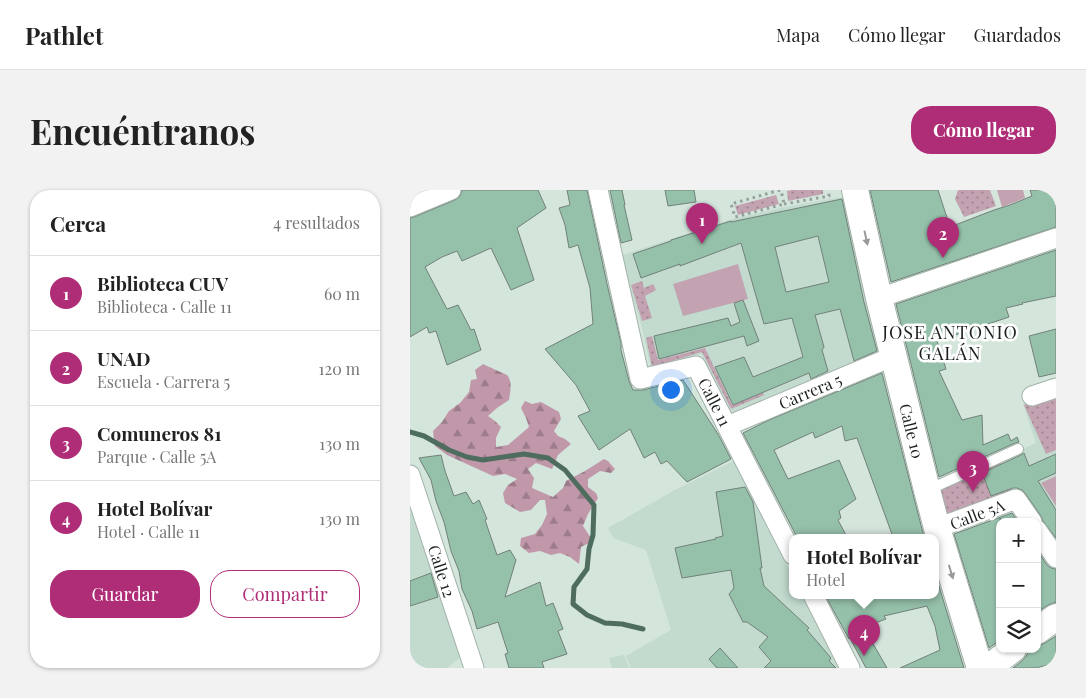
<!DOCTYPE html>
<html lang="es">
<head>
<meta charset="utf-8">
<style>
	:root { --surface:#fff; --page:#f2f2f2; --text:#222; --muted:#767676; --line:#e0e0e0; --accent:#af2d77 }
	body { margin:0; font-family:"Playfair Display",serif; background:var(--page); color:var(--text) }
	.controls { position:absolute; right:15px; bottom:15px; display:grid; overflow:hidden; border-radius:10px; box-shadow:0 1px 4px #0004 }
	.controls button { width:45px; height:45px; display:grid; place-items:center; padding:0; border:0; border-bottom:1px solid var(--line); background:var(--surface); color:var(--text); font:25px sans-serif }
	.you { position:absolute; left:260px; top:199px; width:18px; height:18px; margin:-12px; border:4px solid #fff; border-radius:50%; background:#1a73e8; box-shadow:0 0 0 8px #1a73e833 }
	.badge { display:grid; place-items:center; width:32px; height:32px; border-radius:50%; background:var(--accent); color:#fff; font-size:16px; font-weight:700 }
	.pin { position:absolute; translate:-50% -41px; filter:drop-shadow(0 1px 2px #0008) }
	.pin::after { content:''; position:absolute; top:26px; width:18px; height:15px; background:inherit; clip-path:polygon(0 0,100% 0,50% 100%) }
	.popup { position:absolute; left:379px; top:344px; width:150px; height:65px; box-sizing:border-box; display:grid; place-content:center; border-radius:10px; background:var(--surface); filter:drop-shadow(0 1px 4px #0005); font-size:16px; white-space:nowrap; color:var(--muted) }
	.popup b { font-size:19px; color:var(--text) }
	.popup::after { content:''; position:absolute; left:50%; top:100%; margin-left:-10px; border:10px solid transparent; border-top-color:var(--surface) }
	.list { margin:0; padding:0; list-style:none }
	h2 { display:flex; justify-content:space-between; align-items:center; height:65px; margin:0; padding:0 20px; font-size:21px }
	h2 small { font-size:16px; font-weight:400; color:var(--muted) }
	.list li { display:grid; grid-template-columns:32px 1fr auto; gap:15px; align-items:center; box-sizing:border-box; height:75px; padding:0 20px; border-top:1px solid var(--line) }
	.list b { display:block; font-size:19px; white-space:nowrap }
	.list p { margin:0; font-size:16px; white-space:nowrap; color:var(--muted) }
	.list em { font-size:16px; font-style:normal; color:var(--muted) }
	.actions { display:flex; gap:10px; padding:15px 20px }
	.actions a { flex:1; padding:11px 0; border:1px solid var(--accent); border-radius:20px; text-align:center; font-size:18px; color:var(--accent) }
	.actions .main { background:var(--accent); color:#fff }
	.icon { flex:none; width:28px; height:28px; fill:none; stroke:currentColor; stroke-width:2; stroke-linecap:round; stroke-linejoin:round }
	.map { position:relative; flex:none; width:646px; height:478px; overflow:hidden; border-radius:20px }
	header { display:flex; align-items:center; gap:30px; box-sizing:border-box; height:70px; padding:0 25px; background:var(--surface); border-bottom:1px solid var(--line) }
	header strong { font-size:24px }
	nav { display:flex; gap:28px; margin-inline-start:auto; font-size:18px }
	.intro { display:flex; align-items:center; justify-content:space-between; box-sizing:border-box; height:120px; padding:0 30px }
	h1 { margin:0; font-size:35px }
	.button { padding:12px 22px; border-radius:20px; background:var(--accent); color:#fff; font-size:18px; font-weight:700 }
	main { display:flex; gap:30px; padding:0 30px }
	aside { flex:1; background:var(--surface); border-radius:20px; box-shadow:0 1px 4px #0004 }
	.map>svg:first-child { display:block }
	.built { fill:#c2dbce }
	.green { fill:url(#green-dots) }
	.forest { fill:url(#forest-firs) }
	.pitch { fill:#c3a3b1 }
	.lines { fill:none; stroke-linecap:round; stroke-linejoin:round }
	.stream { stroke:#4e6d5e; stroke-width:5 }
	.building { fill:#95c0aa; stroke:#728179; fill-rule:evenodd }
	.lane-casing { stroke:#a2b2aa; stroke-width:12 }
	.street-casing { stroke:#a2b2aa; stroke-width:21 }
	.secondary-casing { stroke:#a2b2aa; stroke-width:28 }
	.path { stroke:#94a19a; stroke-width:3; stroke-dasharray:2.5 4; stroke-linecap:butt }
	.lane { stroke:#fff; stroke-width:10 }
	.street { stroke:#fff; stroke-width:19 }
	.secondary { stroke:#fff; stroke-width:26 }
	.oneway { fill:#989b99 }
	.labels { text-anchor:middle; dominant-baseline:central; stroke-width:5; stroke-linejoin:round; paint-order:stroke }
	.street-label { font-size:16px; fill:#1a201d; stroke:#fff }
	.neighbourhood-label { font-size:18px; letter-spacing:1px; fill:#1a201d; stroke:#fff }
</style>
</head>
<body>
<header>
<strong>Pathlet</strong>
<nav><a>Mapa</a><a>Cómo llegar</a><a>Guardados</a></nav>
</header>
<div class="intro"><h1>Encuéntranos</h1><a class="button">Cómo llegar</a></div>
<main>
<aside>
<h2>Cerca<small>4 resultados</small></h2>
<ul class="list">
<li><span class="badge">1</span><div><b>Biblioteca CUV</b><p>Biblioteca · Calle 11</p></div><em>60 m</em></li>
<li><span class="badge">2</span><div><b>UNAD</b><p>Escuela · Carrera 5</p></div><em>120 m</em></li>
<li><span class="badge">3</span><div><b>Comuneros 81</b><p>Parque · Calle 5A</p></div><em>130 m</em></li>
<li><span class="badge">4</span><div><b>Hotel Bolívar</b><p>Hotel · Calle 11</p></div><em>130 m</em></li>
</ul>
<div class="actions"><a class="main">Guardar</a><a>Compartir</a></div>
</aside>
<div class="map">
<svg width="646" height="478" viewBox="0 0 646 478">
	<defs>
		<pattern id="green-dots" width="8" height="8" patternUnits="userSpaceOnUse" patternTransform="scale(1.25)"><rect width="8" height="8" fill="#c3a3b1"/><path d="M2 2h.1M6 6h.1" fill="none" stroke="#9e848f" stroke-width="1.8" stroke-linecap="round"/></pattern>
		<pattern id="forest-firs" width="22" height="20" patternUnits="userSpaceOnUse" patternTransform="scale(1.25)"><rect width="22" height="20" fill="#c198aa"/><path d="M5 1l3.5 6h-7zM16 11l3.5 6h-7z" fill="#9c7c8a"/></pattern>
	</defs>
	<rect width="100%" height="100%" fill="#d4e5dc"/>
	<path class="built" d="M438 6 472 161 322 222 291 164 241 180 232 138 210 66 322 29 375 17Z
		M646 203V363L611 309 593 268 626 253 613 214Z
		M325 270 383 387V405H392L428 478H221L216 466 261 440 236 360 203 348 198 338 265 300Z
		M0 313 51 467 37 478H0Z
		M214 465 219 478H202L199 468Z"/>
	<path class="green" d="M382 0H413V4L378 11 377 1Z
		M548 0H580L586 16 554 27 545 9Z
		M366 5 369 14 328 25 325 16Z
		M232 91 234 98 243 94 246 100 235 106 242 128 232 131 221 95Z
		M242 146 248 170 295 158 322 215 353 203 354 205 321 219 292 162 242 177 236 148Z
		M646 204V260L636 264 614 215Z
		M589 269 604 306 533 334 523 299Z"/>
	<path class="forest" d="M73 174C77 176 95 184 97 185 103 191 100 203 99 210L87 218 78 226 85 231 91 237 86 248V257L98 255 119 237 116 228 111 218 115 211 122 214 131 212 149 222 151 229 144 241 148 246 155 249 161 254 148 265 142 279 126 273 118 279 124 288 122 298 143 307 153 298 156 291 175 281 194 269 198 271 205 279 201 283 190 281 178 289V297L186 303 188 308 178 324 173 336 183 351 171 357 169 374 160 367 150 363 141 365 130 361 119 363 110 356 111 348 125 344 132 335 137 324 135 310H130L121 320 110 322 95 313 93 303 98 295 107 289 95 284 83 286 37 265 25 256 23 241 32 232 39 221 50 213 59 202 61 190 67 189 65 180Z"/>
	<path class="pitch" d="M587 0H613L615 8 592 17Z
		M328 74 338 109 273 126 263 94Z
		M646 286V316L631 293Z"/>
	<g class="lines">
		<path class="stream" d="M0 242 14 246 39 260 57 267 73 270 114 264 138 268 155 280 184 315 183 345 179 359 177 379 164 397 163 414 177 425 195 433 212 434 233 439"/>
	</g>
	<path class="building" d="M52 0H128L136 18 107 38 124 90 101 100 81 58 52 71 47 61 32 67 15 77 37 119 48 115 61 140 64 139 71 160 37 175 26 141 19 143 17 137 0 147V28L4 27 45 10 50 6Z
		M157 0H177L197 94 211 153V160L219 191 223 200H233L273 190 308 244 321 269 277 292 257 271 251 274 245 262 234 268 220 239 189 260 168 226 180 221 166 195 135 159 183 134 180 98 168 55 159 58 155 35 149 18 160 15Z
		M200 0H212L215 15H214L222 50 211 53Z
		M255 0H284L286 12 258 16Z
		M460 0H528L540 37 584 20 600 15 622 6 620 0H646V37L481 92Z
		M432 9 454 112 467 161 444 171 430 119 405 125 414 157 412 160 418 181 401 189 399 183 323 215 305 177 334 167 343 187 393 167 382 128 354 134 331 53 270 76V74L231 88 223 64 261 51V50L321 31V32ZM408 46 419 92 376 102 365 57Z
		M646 60V106L612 113 613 114 596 118 599 127 527 151 536 179 529 181 552 230 572 225 573 255 598 244 601 251 607 247 609 252 605 253 529 287 486 114Z
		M333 110 349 151 337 156 334 146 249 169 244 146 318 128 321 136 330 132 324 113Z
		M646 139V183L629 187 619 146Z
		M472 183 514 347H483L447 248 435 251 432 236 405 248 403 242 364 260 378 289 429 270 446 309 429 321 431 328 428 330 437 347H387L333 243 359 230Z
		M614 263 619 276 646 264V283L628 291 646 320V348L633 331 631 326 615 303 612 300 607 298H603L581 306 572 283 611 265Z
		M31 265 35 281 44 306 56 302 63 314 69 310 77 329 75 330 87 365 100 360 106 370 95 407 130 392 136 416 143 413 153 439 148 441 157 464 132 472 134 478H99L95 464 98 463 88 432 67 439 62 421 52 399 49 381 41 361 34 332 26 311 21 290 9 268Z
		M335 297 343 312 352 378H350L354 396 399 438 397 440 421 468 419 471 426 478H354L361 471 349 457 358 447 337 432H333L319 404 324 398 321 380 272 388 265 358 306 349 305 348 313 346 306 302Z
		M602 323 608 332H592L590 328V450L579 458 544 344Z
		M627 360 637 375 641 378 646 379V412L638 415 627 422Z
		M21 383 28 407 0 416V391Z
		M525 383 554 478H490L530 460 525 436 517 416 474 426 476 429 460 435 467 450 462 452 477 478H456L440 448 439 449 415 405H525Z
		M646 446V473L626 478H603L612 471 617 465 618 459H627V456L635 453Z
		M310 458 328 478H307L299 469Z"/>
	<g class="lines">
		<defs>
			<path id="lane" d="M518 300 608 259"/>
			<path id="street" d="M188 0 230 189 286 176 383 365
				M0 17 41 0
				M469 108 646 48
				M622 206 646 198
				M317 236 484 166
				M0 285 64 478
				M527 338 606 309 622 332
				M627 340 646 368
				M403 405 440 478"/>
			<path id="secondary" d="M445 0 469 108 517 300 527 338 570 478
				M627 441 646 427
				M578 478 603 459"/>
		</defs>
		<use href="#lane" class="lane-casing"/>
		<use href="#street" class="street-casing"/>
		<use href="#secondary" class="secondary-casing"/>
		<path class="path" d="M370 0 321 14 325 27 374 14 371 0
			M374 14 419 6V0"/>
		<use href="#lane" class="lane"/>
		<use href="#street" class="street"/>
		<use href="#secondary" class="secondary"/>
	</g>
	<defs><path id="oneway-solid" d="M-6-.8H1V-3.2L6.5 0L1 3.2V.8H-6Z" transform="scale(1.25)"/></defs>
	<g class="oneway">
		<use href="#oneway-solid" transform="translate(456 48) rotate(78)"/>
		<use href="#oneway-solid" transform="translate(541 382) rotate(73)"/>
	</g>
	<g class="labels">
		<g class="street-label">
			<text transform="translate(400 201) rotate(-23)">Carrera 5</text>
			<text transform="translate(305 212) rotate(63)">Calle 11</text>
			<text transform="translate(502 241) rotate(76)">Calle 10</text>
			<text transform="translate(567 324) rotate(-21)">Calle 5A</text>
			<text transform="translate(32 381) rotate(72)">Calle 12</text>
		</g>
		<g class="neighbourhood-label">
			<text x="540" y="142">JOSE ANTONIO<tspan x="540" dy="21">GALÁN</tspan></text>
		</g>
	</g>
</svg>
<div class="controls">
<button>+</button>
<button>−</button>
<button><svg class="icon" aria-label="layers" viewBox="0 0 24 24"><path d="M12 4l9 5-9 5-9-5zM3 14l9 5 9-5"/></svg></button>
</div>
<div class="you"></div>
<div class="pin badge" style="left:292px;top:54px">1</div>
<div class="pin badge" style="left:533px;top:68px">2</div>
<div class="pin badge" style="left:563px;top:302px">3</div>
<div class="pin badge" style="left:454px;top:466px">4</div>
<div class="popup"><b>Hotel Bolívar</b>Hotel</div>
</div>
</main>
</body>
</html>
